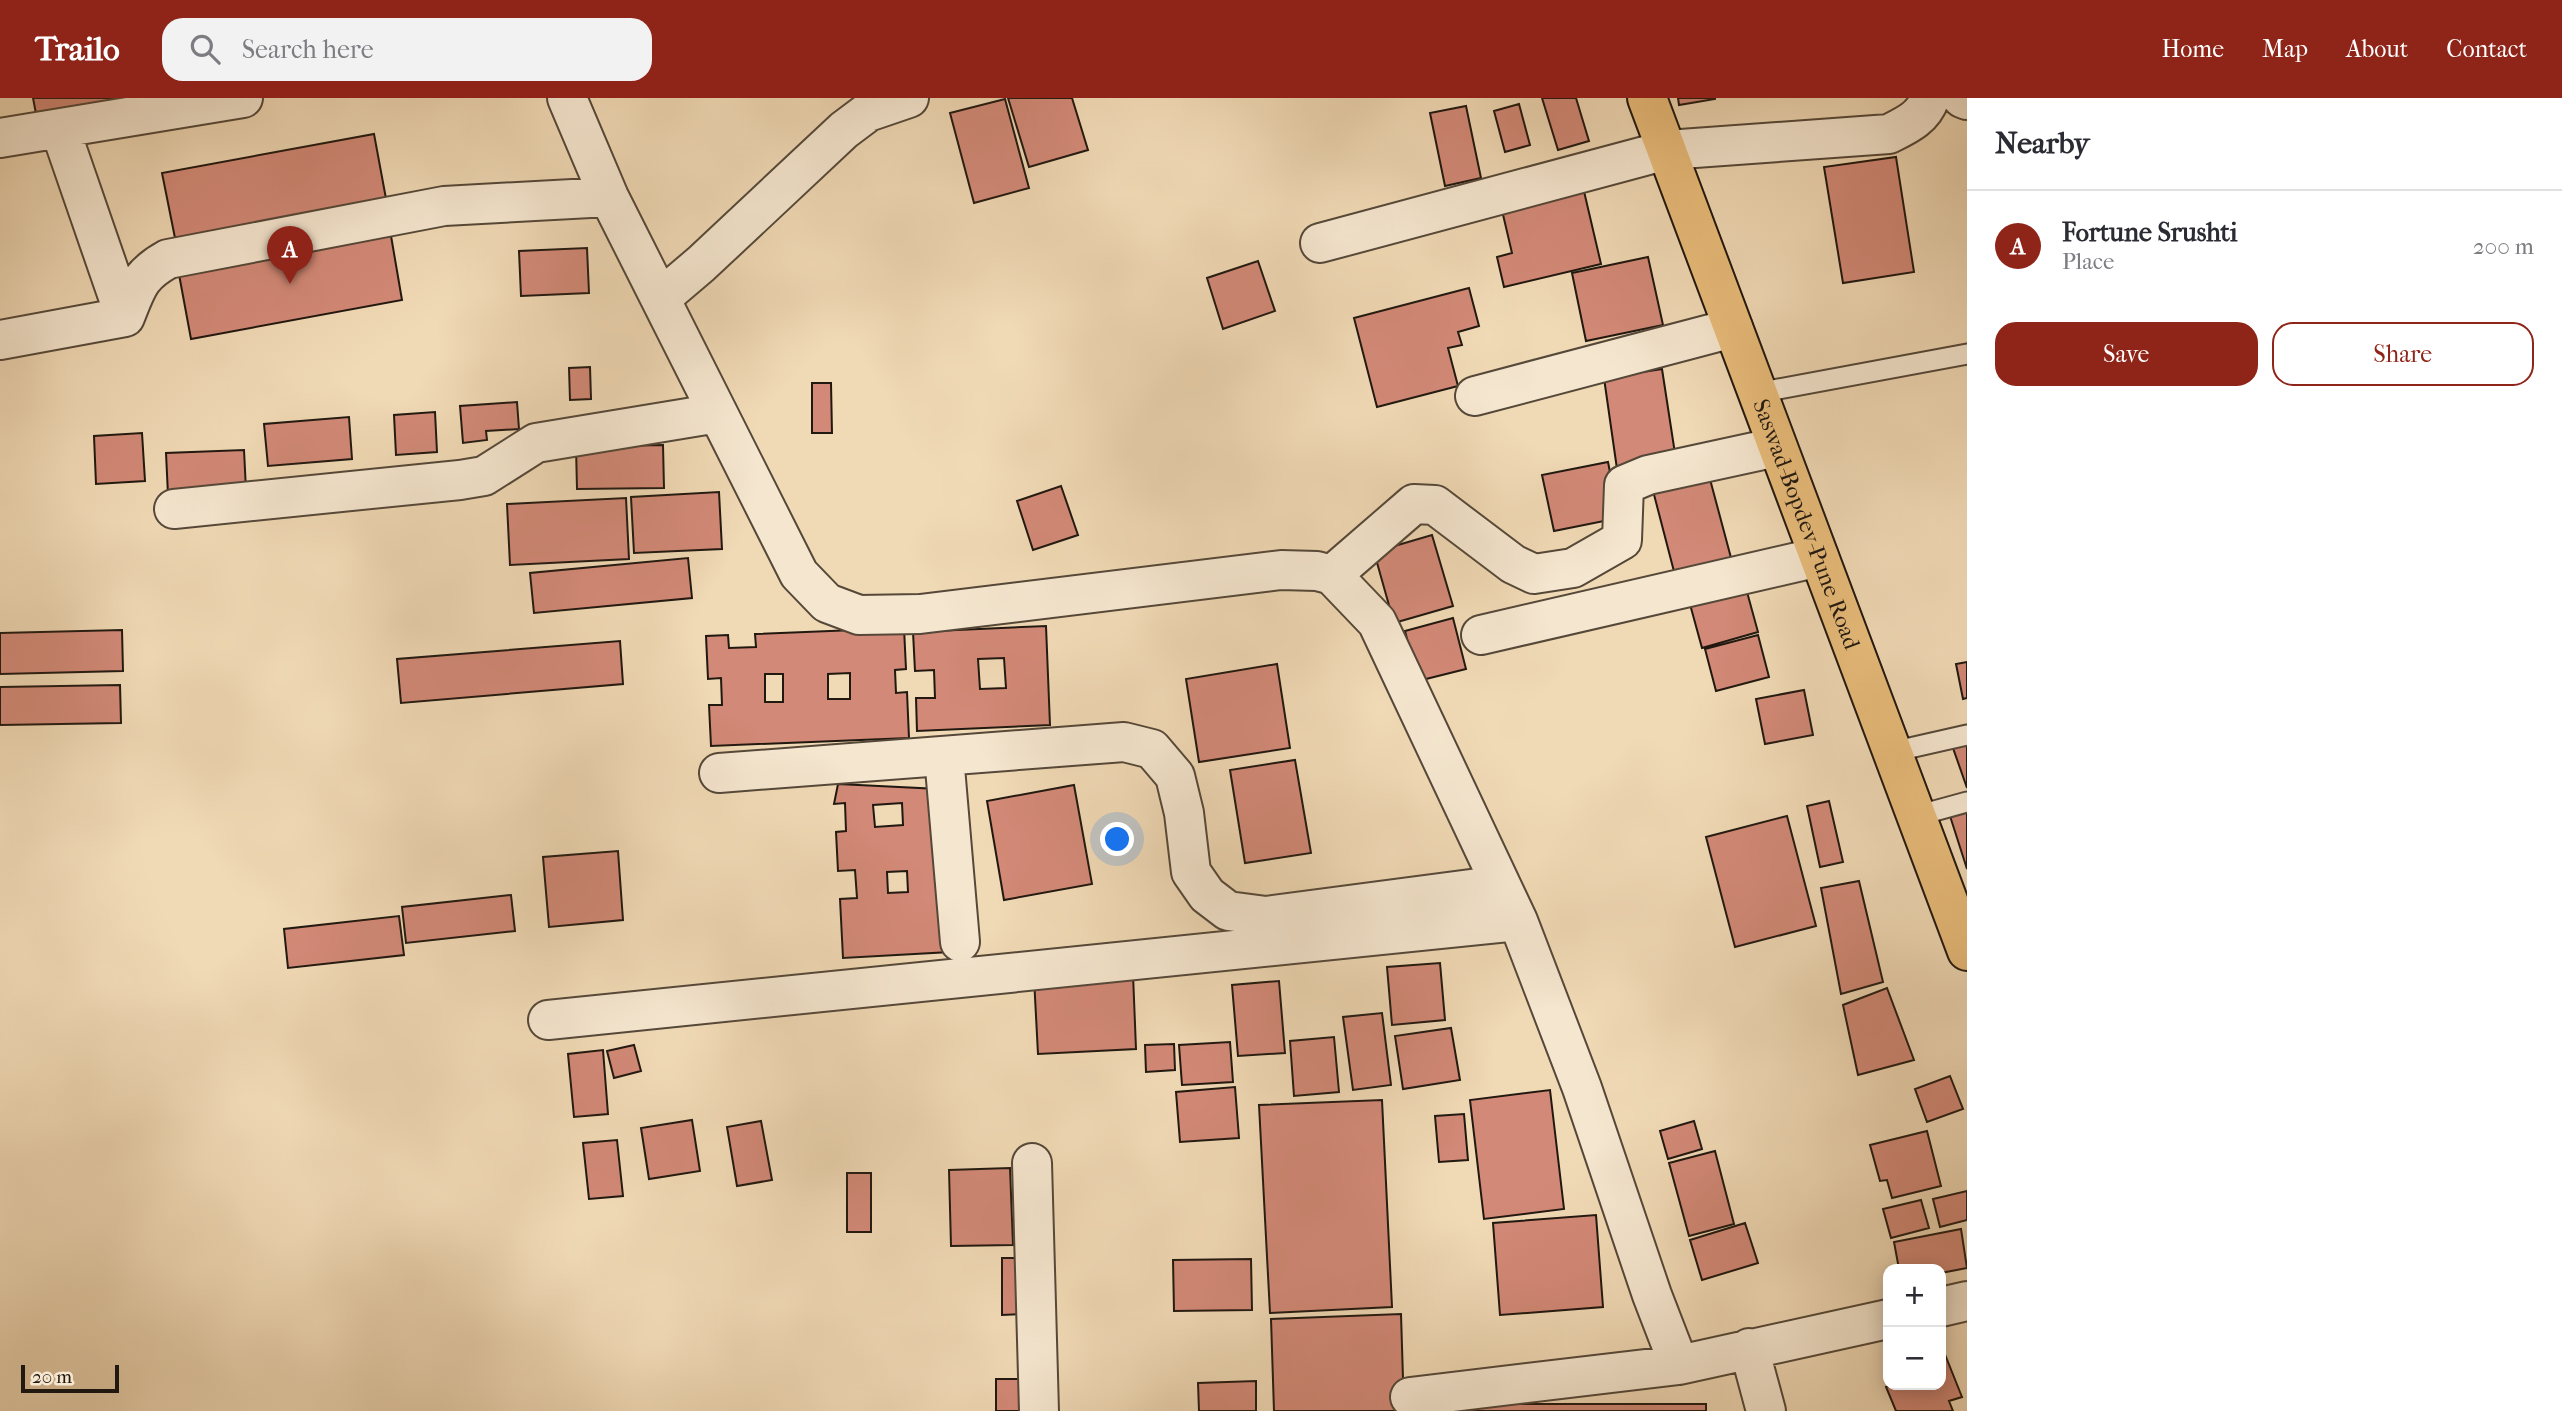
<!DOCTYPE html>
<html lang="en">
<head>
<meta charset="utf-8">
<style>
	:root { --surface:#fff; --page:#f2f2f3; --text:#2b2b33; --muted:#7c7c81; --line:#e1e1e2; --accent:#8f2418 }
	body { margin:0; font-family:"IM FELL French Canon",serif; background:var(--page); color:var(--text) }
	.controls { position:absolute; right:21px; bottom:21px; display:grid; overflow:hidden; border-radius:14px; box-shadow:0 4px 18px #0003 }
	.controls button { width:63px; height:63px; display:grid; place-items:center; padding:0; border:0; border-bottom:2px solid var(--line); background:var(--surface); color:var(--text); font:35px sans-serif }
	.scale { position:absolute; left:21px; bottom:18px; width:98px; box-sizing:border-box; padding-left:7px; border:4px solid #211810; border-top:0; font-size:19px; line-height:24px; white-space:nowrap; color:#211810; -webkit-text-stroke:5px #f5e6cf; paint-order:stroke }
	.you { position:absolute; left:1118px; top:742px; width:24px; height:24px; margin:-18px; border:5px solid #fff; border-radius:50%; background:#1a73e8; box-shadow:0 0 0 10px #1a73e833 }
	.badge { display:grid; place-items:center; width:46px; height:46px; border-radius:50%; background:var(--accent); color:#fff; font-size:23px; font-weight:700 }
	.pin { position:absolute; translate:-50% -58px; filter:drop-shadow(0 2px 4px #0008) }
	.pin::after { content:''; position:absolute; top:37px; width:24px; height:21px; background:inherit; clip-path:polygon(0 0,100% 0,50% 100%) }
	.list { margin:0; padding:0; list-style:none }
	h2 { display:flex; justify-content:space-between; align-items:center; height:91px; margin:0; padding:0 28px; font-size:30px }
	h2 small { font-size:23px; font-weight:400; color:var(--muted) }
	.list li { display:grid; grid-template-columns:46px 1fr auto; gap:21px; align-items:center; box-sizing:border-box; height:112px; padding:0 28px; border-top:2px solid var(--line) }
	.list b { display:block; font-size:26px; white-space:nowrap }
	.list p { margin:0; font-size:23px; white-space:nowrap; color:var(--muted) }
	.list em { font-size:23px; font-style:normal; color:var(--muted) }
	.actions { display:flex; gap:14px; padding:21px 28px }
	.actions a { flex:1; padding:16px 0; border:2px solid var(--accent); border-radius:21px; text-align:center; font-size:24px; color:var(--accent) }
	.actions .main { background:var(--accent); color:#fff }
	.icon { flex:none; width:38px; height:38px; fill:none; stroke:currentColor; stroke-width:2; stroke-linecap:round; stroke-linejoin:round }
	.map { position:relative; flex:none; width:1967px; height:1313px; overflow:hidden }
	header { display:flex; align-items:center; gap:42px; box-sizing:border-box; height:98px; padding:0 35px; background:var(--accent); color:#fff }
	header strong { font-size:33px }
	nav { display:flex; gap:38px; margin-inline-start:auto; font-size:24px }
	.search { width:490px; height:63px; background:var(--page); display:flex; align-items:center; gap:18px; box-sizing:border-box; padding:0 24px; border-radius:21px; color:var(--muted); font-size:26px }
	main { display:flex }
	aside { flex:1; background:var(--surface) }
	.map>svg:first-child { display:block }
	.building { fill:#d28977; stroke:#211810; stroke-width:2; fill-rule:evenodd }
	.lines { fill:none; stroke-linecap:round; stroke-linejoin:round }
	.service-casing { stroke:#554839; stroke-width:23 }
	.minor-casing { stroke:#554839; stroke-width:42 }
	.primary-casing { stroke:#211810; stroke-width:42 }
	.service { stroke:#f5e6cf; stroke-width:19 }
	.minor { stroke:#f5e6cf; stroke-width:38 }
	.primary { stroke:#e8bc7a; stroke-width:38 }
	.labels { text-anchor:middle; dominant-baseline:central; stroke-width:6; stroke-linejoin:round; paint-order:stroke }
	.street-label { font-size:23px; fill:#211810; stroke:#f5e6cf }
</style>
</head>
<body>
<header>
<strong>Trailo</strong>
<div class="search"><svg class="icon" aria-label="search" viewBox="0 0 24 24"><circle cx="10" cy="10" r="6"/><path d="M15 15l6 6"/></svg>Search here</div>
<nav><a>Home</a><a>Map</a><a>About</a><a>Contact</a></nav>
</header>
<main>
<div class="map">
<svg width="1967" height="1313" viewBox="0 0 1967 1313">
	<rect width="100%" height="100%" fill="#f0d9b5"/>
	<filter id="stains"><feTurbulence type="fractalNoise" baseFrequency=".00286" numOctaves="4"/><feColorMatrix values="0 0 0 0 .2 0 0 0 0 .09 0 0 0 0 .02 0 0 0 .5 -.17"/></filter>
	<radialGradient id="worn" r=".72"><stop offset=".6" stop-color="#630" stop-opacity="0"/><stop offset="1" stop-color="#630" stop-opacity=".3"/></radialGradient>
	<path class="building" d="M33 0H115L117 8 37 21Z
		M1008 0H1072L1088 52 1029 69Z
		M1542 0H1576L1589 43 1558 52Z
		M1678 0H1715V1L1679 7Z
		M1005 1 1029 90 974 105 950 15Z
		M1519 6 1530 47 1505 54 1494 13Z
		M1466 8 1481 80 1445 88 1430 15Z
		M374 36 387 106 176 145 162 75Z
		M1896 59 1914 174 1843 185 1824 69Z
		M1583 89 1601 166 1504 189 1497 159 1512 155 1501 108Z
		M390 132 402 202 191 241 178 171Z
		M587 150 589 195 521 198 519 153Z
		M1648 159 1663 227 1586 243 1572 175Z
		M1258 163 1275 213 1223 231 1207 180Z
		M1469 190 1479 228 1458 234 1462 247 1448 250 1458 288 1377 309 1354 220Z
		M590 269 591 301 570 302 569 270Z
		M1662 271 1676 362 1617 371 1604 280Z
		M812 285H831L832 335H812Z
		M517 304 519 331 486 333 487 342 463 345 460 308Z
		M435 314 437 354 396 357 394 317Z
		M349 319 352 361 268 368 264 326Z
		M142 335 145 383 96 386 94 338Z
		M663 347 664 390 577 391 576 349Z
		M244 352 246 392 168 397 166 355Z
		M1608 364 1619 420 1554 433 1542 377Z
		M1707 370 1734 471 1677 485 1651 385Z
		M1061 388 1078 437 1033 452 1017 403Z
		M719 394 722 451 634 455 631 399Z
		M626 400 629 461 510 467 507 406Z
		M1432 437 1453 508 1394 525 1374 454Z
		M688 460 692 500 534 515 530 475Z
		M1744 483 1758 534 1702 550 1688 499Z
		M1453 520 1466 571 1418 583 1405 533Z
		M1046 528 1050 627 917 633 916 600H935L934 572 915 573 913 534ZM1004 560 1006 590 980 591 978 561Z
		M904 530 906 571 895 572 896 595 907 594 909 640 711 648 709 607H722L721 580 708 581 706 538 728 537 729 550 756 549 755 536ZM850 575V601H828V576ZM765 576H783V604H765Z
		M122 532 123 573 0 576V535Z
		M1758 537 1769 579 1716 593 1705 551Z
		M620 543 623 586 401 605 397 561Z
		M1967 564V600L1963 601 1956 566Z
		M1277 566 1290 650 1199 664 1186 581Z
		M120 587 121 625 0 627V589Z
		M1804 592 1813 637 1765 646 1756 601Z
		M1967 645V690L1953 650Z
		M1295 662 1311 755 1245 765 1230 672Z
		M838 686 939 691 950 854 843 860 840 801 857 800 855 772 838 773 836 734 846 733 845 705 834 706ZM902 705 903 727 875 729 873 707ZM907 773 908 794 888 795 887 774Z
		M1074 687 1092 786 1004 802 987 703Z
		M1829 703 1843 764 1820 769 1807 708Z
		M1967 713V771L1950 718Z
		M1787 718 1816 828 1735 849 1706 739Z
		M618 753 623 822 549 829 543 759Z
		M1859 783 1883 884 1841 896 1821 790Z
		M511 797 515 833 406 845 402 809Z
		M399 818 404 857 288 870 284 831Z
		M1440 865 1445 922 1392 927 1387 869Z
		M1133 876 1136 951 1038 956 1034 880Z
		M1279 883 1285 955 1238 958 1232 887Z
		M1887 890 1914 962 1858 977 1843 907Z
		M1382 915 1391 987 1353 992 1343 919Z
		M1451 930 1460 982 1403 991 1395 938Z
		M1334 939 1339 994 1294 998 1290 943Z
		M1230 944 1233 984 1182 987 1179 947Z
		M1174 946 1175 972 1146 974 1145 947Z
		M634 947 641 973 614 980 607 953Z
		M603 952 608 1016 574 1019 568 956Z
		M1950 978 1963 1011 1927 1024 1915 991Z
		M1235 989 1239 1040 1180 1044 1176 994Z
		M1550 992 1564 1111 1484 1121 1470 1002Z
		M1382 1002 1392 1209 1270 1215 1259 1007Z
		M1464 1016 1468 1062 1439 1064 1435 1018Z
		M692 1022 700 1073 649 1081 641 1030Z
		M761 1023 772 1082 737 1088 727 1029Z
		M1694 1023 1702 1051 1668 1061 1660 1033Z
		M1927 1033 1941 1088 1892 1100 1887 1082 1880 1083 1870 1047Z
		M617 1042 623 1098 589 1101 583 1045Z
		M1715 1053 1734 1126 1689 1138 1669 1065Z
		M1010 1070 1013 1147 951 1148 949 1072Z
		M847 1075H871V1134H847Z
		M1967 1093V1122L1940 1129 1933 1101Z
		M1921 1102 1929 1130 1891 1140 1883 1111Z
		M1596 1117 1603 1209 1500 1217 1493 1125Z
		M1745 1125 1758 1165 1702 1182 1690 1142Z
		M1961 1131 1967 1170 1941 1175V1171H1899L1894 1144Z
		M1002 1160H1024L1025 1216 1002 1217Z
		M1251 1161 1252 1212 1174 1213 1173 1162Z
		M1401 1216 1404 1313H1274L1271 1221Z
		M1944 1254 1962 1299 1949 1303 1953 1313H1896L1886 1289 1893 1287H1941V1255Z
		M996 1281H1030V1313H996Z
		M1256 1283V1313H1199L1198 1285Z
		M1459 1306H1706V1313H1459Z"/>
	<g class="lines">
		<defs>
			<path id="service" d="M1757 295 1967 256
				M1892 654 1967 637
				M1916 718 1967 704"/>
			<path id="minor" d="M567 0 609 99 799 476 827 505 859 517 920 516 1281 472 1317 473 1332 477 1377 524 1518 823
				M1962 0 1967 2
				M60 31 125 219
				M0 40 243 0
				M1320 145 1667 52 1889 36C1907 27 1923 20 1930 0
				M661 200 701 166 844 32 868 14 909 0
				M0 242 125 219C137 189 139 177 168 161L444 108 609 99
				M1475 298 1733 230
				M174 411 460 382 484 378 536 345 718 315
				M1332 477 1414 406 1435 407 1513 466 1534 476 1573 470 1622 442 1624 387 1648 377 1777 349
				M1481 537 1819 459
				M944 658 960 844
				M719 675 1124 644 1152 651 1175 678 1184 715 1191 774 1207 797 1228 813 1266 818 1501 787
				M548 922C872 889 1195 854 1518 823L1582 990 1652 1197 1679 1267 1888 1221
				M1032 1065 1039 1313
				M1941 1209 1967 1203
				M1749 1250 1766 1313
				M1410 1299 1679 1267"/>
			<g id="primary">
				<path id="s1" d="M1647 0 1967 853"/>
			</g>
		</defs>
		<use href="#service" class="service-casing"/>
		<use href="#minor" class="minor-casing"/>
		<use href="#primary" class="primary-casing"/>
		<use href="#service" class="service"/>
		<use href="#minor" class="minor"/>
		<use href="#primary" class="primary"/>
	</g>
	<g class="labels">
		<g class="street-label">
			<text stroke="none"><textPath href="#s1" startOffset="455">Saswad-Bopdev-Pune Road</textPath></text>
		</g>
	</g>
	<rect width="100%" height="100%" filter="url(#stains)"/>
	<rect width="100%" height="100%" fill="url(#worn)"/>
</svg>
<div class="controls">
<button>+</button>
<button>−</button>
</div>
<div class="scale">20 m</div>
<div class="you"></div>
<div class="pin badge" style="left:290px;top:186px">A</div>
</div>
<aside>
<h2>Nearby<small></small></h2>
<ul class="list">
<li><span class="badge">A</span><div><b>Fortune Srushti</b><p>Place</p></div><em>200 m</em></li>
</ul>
<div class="actions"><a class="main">Save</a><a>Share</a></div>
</aside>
</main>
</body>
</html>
